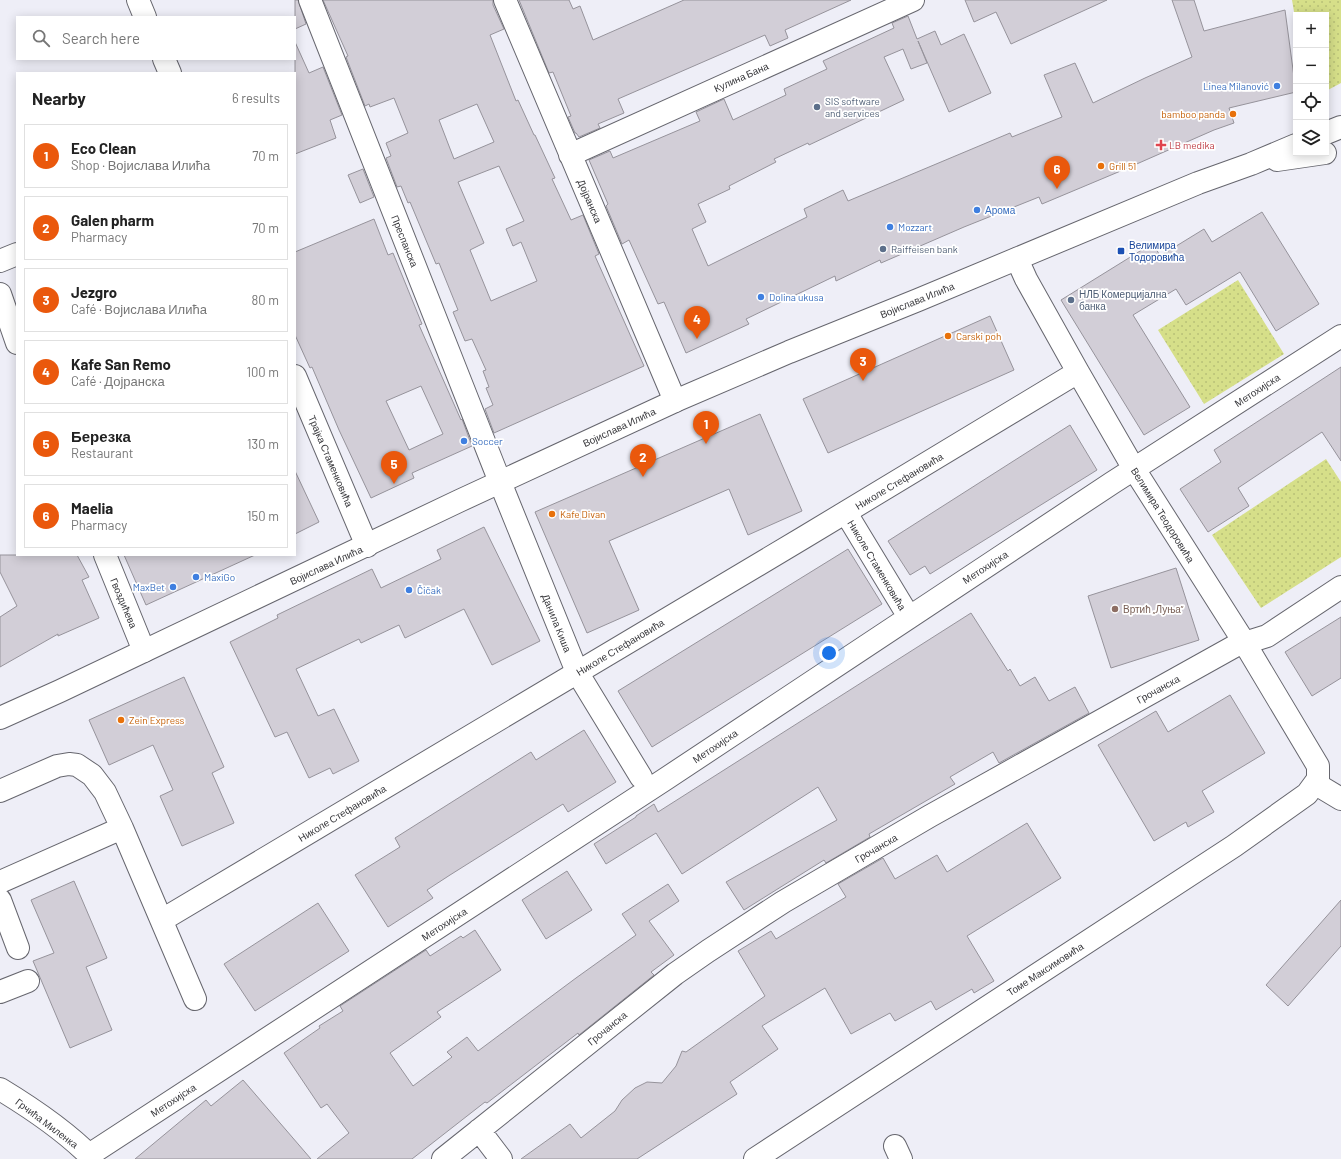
<!DOCTYPE html>
<html lang="en">
<head>
<meta charset="utf-8">
<style>
	:root { --surface:#fff; --page:#f6f6f6; --text:#222; --muted:#767676; --line:#e0e0e0; --accent:#ea580c }
	body { margin:0; font-family:Barlow,sans-serif; background:var(--page); color:var(--text) }
	.controls { position:absolute; right:12px; top:12px; display:grid; overflow:hidden; border-radius:0px; box-shadow:0 2px 10px #0003 }
	.controls button { width:36px; height:36px; display:grid; place-items:center; padding:0; border:0; border-bottom:1px solid var(--line); background:var(--surface); color:var(--text); font:20px sans-serif }
	.you { position:absolute; left:829px; top:653px; width:14px; height:14px; margin:-10px; border:3px solid #fff; border-radius:50%; background:#1a73e8; box-shadow:0 0 0 6px #1a73e833 }
	.badge { display:grid; place-items:center; width:26px; height:26px; border-radius:50%; background:var(--accent); color:#fff; font-size:13px; font-weight:700 }
	.pin { position:absolute; translate:-50% -33px; filter:drop-shadow(0 1px 2px #0008) }
	.pin::after { content:''; position:absolute; top:21px; width:14px; height:12px; background:inherit; clip-path:polygon(0 0,100% 0,50% 100%) }
	.list { margin:0; padding:0; list-style:none }
	h2 { display:flex; justify-content:space-between; align-items:center; height:52px; margin:0; padding:0 16px; font-size:17px }
	h2 small { font-size:13px; font-weight:400; color:var(--muted) }
	.list li { display:grid; grid-template-columns:26px 1fr auto; gap:12px; align-items:center; box-sizing:border-box; height:64px; margin:0 8px 8px; padding:0 8px; border:1px solid var(--line); border-radius:0px }
	.list b { display:block; font-size:15px; white-space:nowrap }
	.list p { margin:0; font-size:13px; white-space:nowrap; color:var(--muted) }
	.list em { font-size:13px; font-style:normal; color:var(--muted) }
	.icon { flex:none; width:22px; height:22px; fill:none; stroke:currentColor; stroke-width:2; stroke-linecap:round; stroke-linejoin:round }
	.map { position:relative; flex:none; width:1341px; height:1159px; overflow:hidden }
	.search { position:absolute; background:var(--surface); box-shadow:0 2px 10px #0003; left:16px; top:16px; width:280px; height:44px; display:flex; align-items:center; gap:10px; box-sizing:border-box; padding:0 14px; border-radius:0px; color:var(--muted); font-size:15px }
	.panel { position:absolute; background:var(--surface); box-shadow:0 2px 10px #0003; left:16px; top:72px; width:280px; height:484px; border-radius:0px }
	.map>svg:first-child { display:block }
	.grass { fill:url(#grass-dots) }
	.building { fill:#d2ced7; stroke:#96939b; fill-rule:evenodd }
	.lines { fill:none; stroke-linecap:round; stroke-linejoin:round }
	.minor-casing { stroke:#66666e; stroke-width:24 }
	.major-casing { stroke:#66666e; stroke-width:24 }
	.minor { stroke:#fff; stroke-width:22 }
	.major { stroke:#fff; stroke-width:22 }
	.shop-dot { fill:#3f7fe0; stroke:#fff; stroke-width:1.5 }
	.service-dot { fill:#5c6f8a; stroke:#fff; stroke-width:1.5 }
	.food-dot { fill:#e8710a; stroke:#fff; stroke-width:1.5 }
	.health-dot { fill:#e0444e; stroke:#fff; stroke-width:1.5 }
	.transit-dot { fill:#1a4fb4; stroke:#fff; stroke-width:1.5 }
	.education-dot { fill:#8d6e63; stroke:#fff; stroke-width:1.5 }
	.labels { text-anchor:middle; dominant-baseline:central; stroke-width:3.5; stroke-linejoin:round; paint-order:stroke }
	.street-label { font-size:10px; fill:#39393d; stroke:#fff }
	.shop-label { font-size:10px; fill:#366cbe; stroke:#fff; text-anchor:start }
	.service-label { font-size:10px; fill:#4e5e75; stroke:#fff; text-anchor:start }
	.food-label { font-size:10px; fill:#c56008; stroke:#fff; text-anchor:start }
	.health-label { font-size:10px; fill:#be3a42; stroke:#fff; text-anchor:start }
	.transit-label { font-size:10px; fill:#164399; stroke:#fff; text-anchor:start }
	.education-label { font-size:10px; fill:#785e54; stroke:#fff; text-anchor:start }
</style>
</head>
<body>
<div class="map">
<svg width="1341" height="1159" viewBox="0 0 1341 1159">
	<defs>
		<pattern id="grass-dots" width="8" height="8" patternUnits="userSpaceOnUse"><rect width="8" height="8" fill="#d6df89"/><path d="M2 2h.1M6 6h.1" fill="none" stroke="#b8c077" stroke-width="1.8" stroke-linecap="round"/></pattern>
	</defs>
	<rect width="100%" height="100%" fill="#eeeef7"/>
	<path class="grass" d="M1292 0H1341V83L1326 91V15H1296V23Z
		M1238 280 1284 354 1204 404 1158 330Z
		M1326 459 1341 482V557L1261 608 1212 535Z"/>
	<path class="building" d="M295 0H298L306 24 295 29Z
		M323 0H493V5L504 29 490 35 516 101 518 100 534 135H535L555 178 552 179 571 220 583 215 599 254 595 256 644 366 494 433 485 409 493 405 486 388 489 387 483 371 486 370 472 339 465 341 453 312 458 310 439 263 436 264 410 202 408 203 401 186 397 187 386 158 391 156 386 143 408 133 394 98 370 107 369 104 365 106 346 57 348 56ZM477 104 494 142 454 159 439 120ZM499 166 524 221 506 229 513 246 521 242 537 281 491 301 470 250 484 243 458 182Z
		M519 0H569L573 9 580 6 593 40 684 0H851L785 30 788 38 770 46 765 35 618 99 624 113 598 124 600 128 579 137 576 133H575L568 117 571 116 553 72 549 73Z
		M965 0H1107L1011 44 996 12 974 22Z
		M1172 0H1194L1204 31 1285 10 1296 92 1229 108 1234 123 1214 130 1123 170 1042 204 1039 197 964 227 881 263 880 260 836 281 835 276 746 319 749 324 686 353 664 302 658 304 629 240 622 244 606 206 608 204 589 160 610 151 613 158 700 121 696 112 724 99 733 120 786 95 784 89 827 69 823 61 894 28 892 23 908 16 917 39 935 31 941 45 964 34 991 93 949 112 918 41 927 63 911 69 903 49 884 57 904 100 809 145 808 143 774 159 776 162 729 186 730 189 698 204 706 222 692 229 708 266 807 217 804 209 843 190 848 201 1010 133 1012 137 1062 117 1044 75 1075 63 1093 103 1145 78 1192 57Z
		M295 42 309 73 323 67 342 115 330 120 336 138 295 154Z
		M363 169 374 197 360 203 348 175Z
		M1262 212 1319 304 1276 331 1240 272 1186 305 1176 289 1133 315 1190 407 1144 435 1061 300 1153 243 1160 256 1204 229 1212 242Z
		M374 219 388 255 393 253 422 324 419 325 461 420 462 419 472 446 412 473 414 478 371 498 339 430 312 367 310 368 295 335V252ZM421 386 443 434 409 450 386 401Z
		M990 316 1014 370 828 453 803 399Z
		M1341 367V461L1322 432 1238 488 1249 506 1208 532 1180 489 1221 462 1214 450Z
		M760 414 802 511 748 535 729 489 609 541 639 610 587 633 535 512Z
		M1070 425 1097 470 930 574 925 566 910 575 888 541Z
		M295 471 319 522 295 534Z
		M484 527 540 641 492 665 464 609 405 638 399 625 361 643 359 639 296 669 318 716 334 709 359 761 333 774 330 768 309 778 287 732 275 737 230 642 278 618 277 615 372 569 381 588 441 559 437 550Z
		M848 549 882 604 652 747 618 691Z
		M0 555H77L89 577 82 580 99 618 58 636V634L0 667V617L17 606 0 572Z
		M124 555H255L146 605Z
		M1176 568 1199 640 1111 668 1088 596Z
		M971 613 1008 671 1010 669 1020 686 1035 677 1049 701 1075 687 1089 713 999 763 993 752 950 777 955 784 869 834 870 837 826 863 824 860 744 910 726 882 837 820 818 787 682 874 656 833 606 864 594 844 636 817V816L654 804 658 812Z
		M1341 617V678L1312 696 1285 652Z
		M184 677 224 767 212 773 234 823 182 846 160 796 173 790 153 745 109 765 89 720Z
		M1230 695 1265 753 1202 791 1214 812 1188 827 1186 822 1154 841 1098 745 1156 711 1168 732Z
		M584 730 616 782 568 812 563 804 450 875 427 890 433 898 388 927 355 875 400 847 395 838 531 752 536 760Z
		M1027 823 1061 878 967 936 994 981 974 993 972 989 936 1010 931 1001 895 1021 890 1013 851 1034 825 988 762 1026 778 1049 730 1082 737 1094 637 1159H521L570 1124 581 1138 615 1111 622 1100 635 1088 647 1082 662 1083 676 1066 682 1051 686 1052 765 996 738 951 771 931 776 939 846 897 838 884 883 858 895 879 937 855 947 872Z
		M567 871 592 910 546 939 522 900Z
		M74 881 107 958 86 967 112 1030 70 1048 33 961 54 953 31 900Z
		M668 884 679 901 649 921 674 955 651 972 654 975 579 1035 578 1033 487 1103 485 1102 412 1159H317L349 1133 327 1104 321 1108 284 1053 320 1028 319 1026 343 1011 340 1006 426 950 430 956 461 936 463 938 475 930 501 970 437 1012 441 1017 390 1053 413 1086 452 1057 447 1052 467 1037 478 1051 576 978 636 935 622 914Z
		M1341 900V946L1288 1006 1266 985Z
		M318 903 349 951 255 1011 224 964Z
		M243 1080 311 1159H135L206 1100 211 1106Z"/>
	<g class="lines">
		<defs>
			<path id="minor" d="M138 0 145 17
				M310 0 500 482 577 672 641 777
				M505 0 675 401
				M164 59 170 73
				M570 155 913 0
				M0 261 17 254
				M0 294 17 343
				M295 376 367 546
				M846 513 909 617
				M105 555 144 651
				M1316 784 1341 799
				M0 791 57 766 69 764 77 765 92 775 105 792 122 828 195 999
				M0 882 122 828
				M0 900 18 948
				M162 920C467 738 774 557 1078 372
				M0 992 28 981
				M0 1089C33 1109 66 1131 93 1159
				M479 1130 501 1159
				M895 1146 901 1159
				M89 1155 664 780 1112 483 1341 336
				M443 1159 675 974 708 951 783 902 930 816 1235 646 1267 636 1341 587
				M755 1159 1234 846 1307 794 1318 779V766L1244 642 1134 469 1078 372 1026 279 1017 259"/>
			<path id="major" d="M1326 133 1341 127
				M1277 160 1325 153
				M0 718 60 691 459 501 675 401 789 352 918 300 1198 183 1251 164 1296 145"/>
		</defs>
		<use href="#minor" class="minor-casing"/>
		<use href="#major" class="major-casing"/>
		<use href="#minor" class="minor"/>
		<use href="#major" class="major"/>
	</g>
	<g class="shop-dot">
		<circle cx="1277" cy="86" r="4"/>
		<circle cx="977" cy="210" r="4"/>
		<circle cx="890" cy="227" r="4"/>
		<circle cx="761" cy="297" r="4"/>
		<circle cx="464" cy="441" r="4"/>
		<circle cx="196" cy="577" r="4"/>
		<circle cx="173" cy="587" r="4"/>
		<circle cx="409" cy="590" r="4"/>
	</g>
	<g class="service-dot">
		<circle cx="817" cy="107" r="4"/>
		<circle cx="883" cy="249" r="4"/>
		<circle cx="1071" cy="300" r="4"/>
	</g>
	<g class="food-dot">
		<circle cx="1233" cy="114" r="4"/>
		<circle cx="1101" cy="166" r="4"/>
		<circle cx="948" cy="336" r="4"/>
		<circle cx="552" cy="514" r="4"/>
		<circle cx="121" cy="720" r="4"/>
	</g>
	<path class="health-dot" d="M1159 139h4v4h4v4h-4v4h-4v-4h-4v-4h4z"/>
	<rect class="transit-dot" x="1117" y="247" width="8" height="8" rx="2"/>
	<circle class="education-dot" cx="1115" cy="609" r="4"/>
	<g class="labels">
		<g class="street-label">
			<text transform="translate(741 77) rotate(-24)">Кулина Бана</text>
			<text transform="translate(590 201) rotate(67)">Дојранска</text>
			<text transform="translate(405 241) rotate(68)">Преспанска</text>
			<text transform="translate(917 300) rotate(-22)">Војислава Илића</text>
			<text transform="translate(1257 390) rotate(-33)">Метохијска</text>
			<text transform="translate(619 427) rotate(-25)">Војислава Илића</text>
			<text transform="translate(331 461) rotate(67)">Трајка Стаменковића</text>
			<text transform="translate(899 481) rotate(-31)">Николе Стефановића</text>
			<text transform="translate(1163 515) rotate(58)">Велимира Теодоровића</text>
			<text transform="translate(326 565) rotate(-25)">Војислава Илића</text>
			<text transform="translate(877 565) rotate(59)">Николе Стаменковића</text>
			<text transform="translate(985 567) rotate(-33)">Метохијска</text>
			<text transform="translate(124 603) rotate(67)">Гвоздићева</text>
			<text transform="translate(557 623) rotate(68)">Данила Киша</text>
			<text transform="translate(620 647) rotate(-31)">Николе Стефановића</text>
			<text transform="translate(1158 689) rotate(-29)">Грочанска</text>
			<text transform="translate(715 746) rotate(-34)">Метохијска</text>
			<text transform="translate(342 813) rotate(-31)">Николе Стефановића</text>
			<text transform="translate(876 848) rotate(-30)">Грочанска</text>
			<text transform="translate(444 924) rotate(-33)">Метохијска</text>
			<text transform="translate(1045 969) rotate(-33)">Томе Максимовића</text>
			<text transform="translate(607 1028) rotate(-39)">Грочанска</text>
			<text transform="translate(173 1100) rotate(-33)">Метохијска</text>
			<text transform="translate(47 1123) rotate(37)">Грчића Миленка</text>
		</g>
		<g class="shop-label">
			<text x="1269" y="86" text-anchor="end">Linea Milanović</text>
			<text x="985" y="210">Арома</text>
			<text x="898" y="227">Mozzart</text>
			<text x="769" y="297">Dolina ukusa</text>
			<text x="472" y="441">Soccer</text>
			<text x="204" y="577">MaxiGo</text>
			<text x="165" y="587" text-anchor="end">MaxBet</text>
			<text x="417" y="590">Čičak</text>
		</g>
		<g class="service-label">
			<text x="825" y="101">SIS software<tspan x="825" dy="12">and services</tspan></text>
			<text x="891" y="249">Raiffeisen bank</text>
			<text x="1079" y="294">НЛБ Комерцијална<tspan x="1079" dy="12">банка</tspan></text>
		</g>
		<g class="food-label">
			<text x="1225" y="114" text-anchor="end">bamboo panda</text>
			<text x="1109" y="166">Grill 51</text>
			<text x="956" y="336">Carski poh</text>
			<text x="560" y="514">Kafe Divan</text>
			<text x="129" y="720">Zein Express</text>
		</g>
		<g class="health-label">
			<text x="1169" y="145">LB medika</text>
		</g>
		<g class="transit-label">
			<text x="1129" y="245">Велимира<tspan x="1129" dy="12">Тодоровића</tspan></text>
		</g>
		<g class="education-label">
			<text x="1123" y="609">Вртић „Луња”</text>
		</g>
	</g>
</svg>
<div class="controls">
<button>+</button>
<button>−</button>
<button><svg class="icon" aria-label="locate" viewBox="0 0 24 24"><circle cx="12" cy="12" r="6"/><path d="M12 2v4M12 18v4M2 12h4M18 12h4"/></svg></button>
<button><svg class="icon" aria-label="layers" viewBox="0 0 24 24"><path d="M12 4l9 5-9 5-9-5zM3 14l9 5 9-5"/></svg></button>
</div>
<div class="you"></div>
<div class="pin badge" style="left:706px;top:444px">1</div>
<div class="pin badge" style="left:643px;top:477px">2</div>
<div class="pin badge" style="left:863px;top:381px">3</div>
<div class="pin badge" style="left:697px;top:339px">4</div>
<div class="pin badge" style="left:394px;top:484px">5</div>
<div class="pin badge" style="left:1057px;top:189px">6</div>
<div class="search"><svg class="icon" aria-label="search" viewBox="0 0 24 24"><circle cx="10" cy="10" r="6"/><path d="M15 15l6 6"/></svg>Search here</div>
<section class="panel">
<h2>Nearby<small>6 results</small></h2>
<ul class="list">
<li><span class="badge">1</span><div><b>Eco Clean</b><p>Shop · Војислава Илића</p></div><em>70 m</em></li>
<li><span class="badge">2</span><div><b>Galen pharm</b><p>Pharmacy</p></div><em>70 m</em></li>
<li><span class="badge">3</span><div><b>Jezgro</b><p>Café · Војислава Илића</p></div><em>80 m</em></li>
<li><span class="badge">4</span><div><b>Kafe San Remo</b><p>Café · Дојранска</p></div><em>100 m</em></li>
<li><span class="badge">5</span><div><b>Березка</b><p>Restaurant</p></div><em>130 m</em></li>
<li><span class="badge">6</span><div><b>Maelia</b><p>Pharmacy</p></div><em>150 m</em></li>
</ul>
</section>
</div>
</body>
</html>
